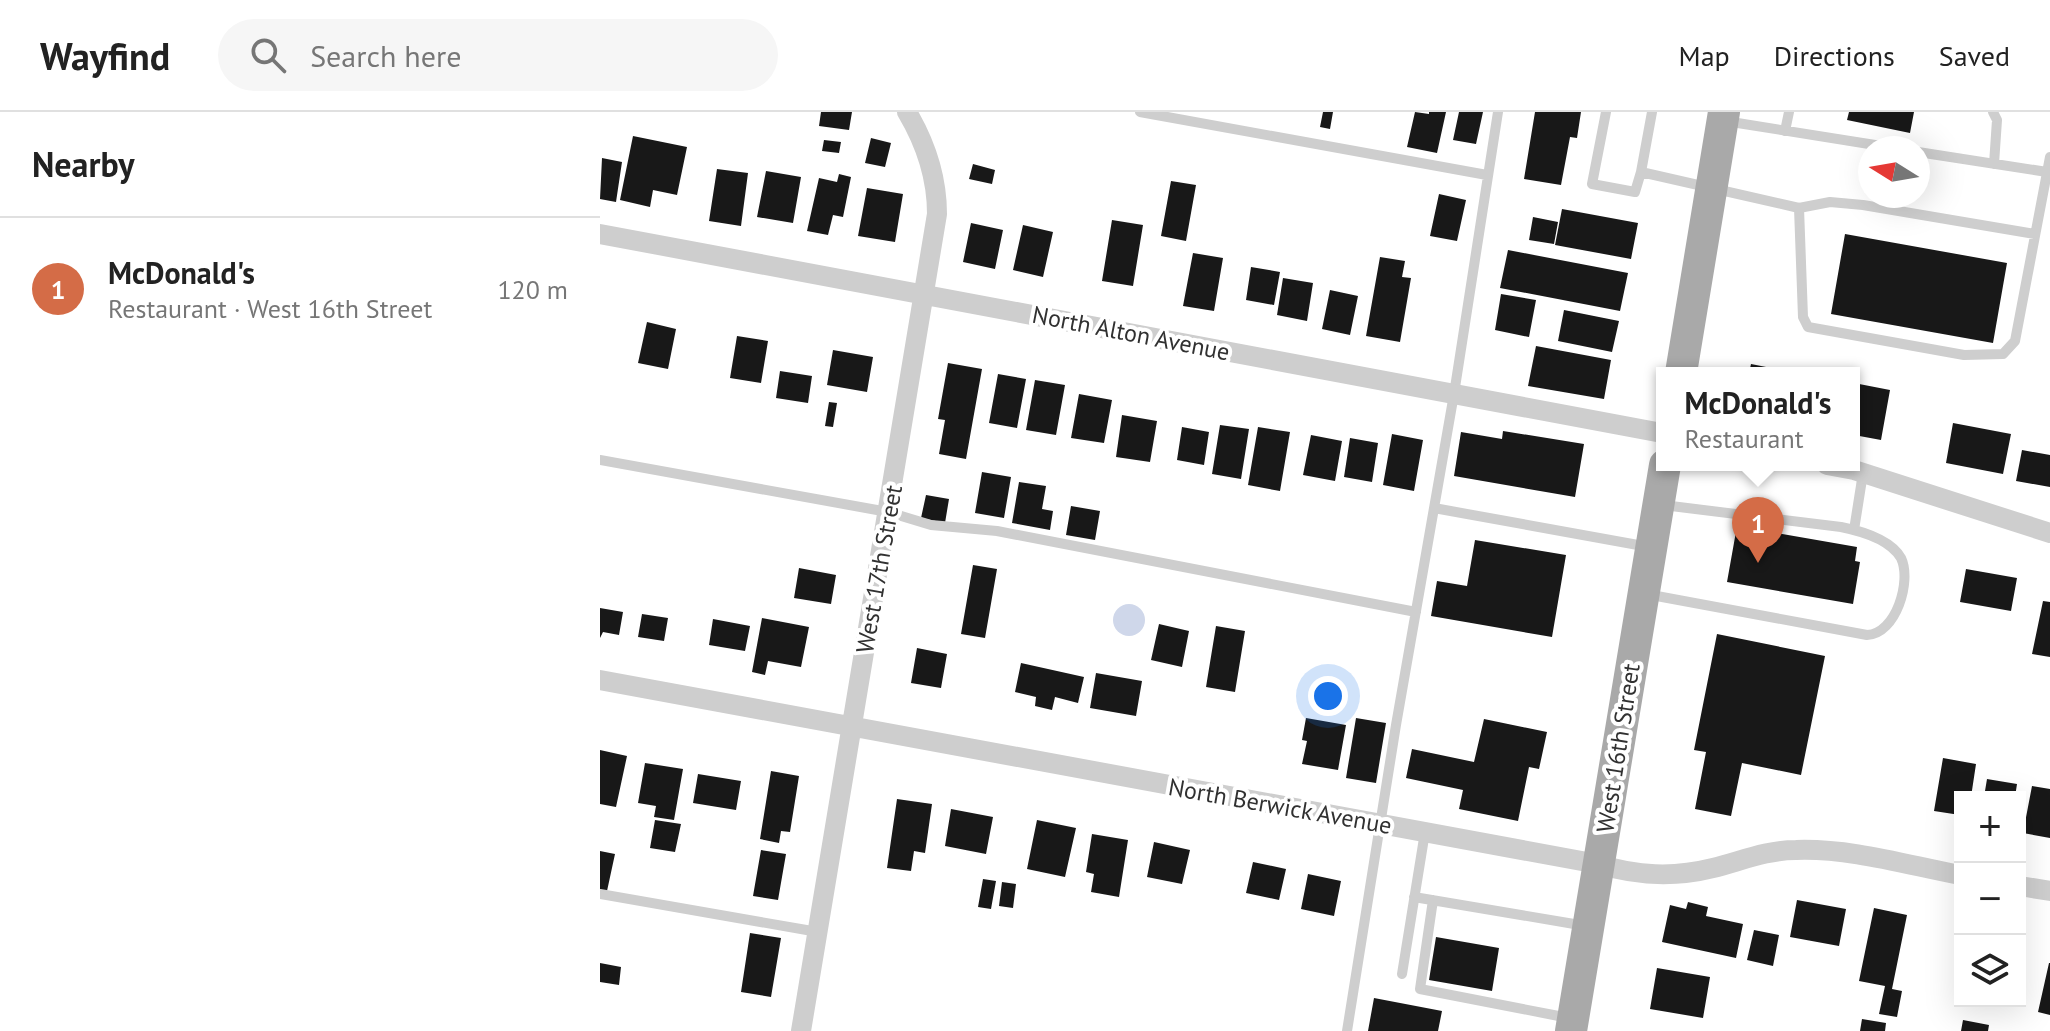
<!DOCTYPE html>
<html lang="en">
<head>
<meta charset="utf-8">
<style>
	:root { --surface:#fff; --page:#f6f6f6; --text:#222; --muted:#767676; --line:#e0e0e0; --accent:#d46c47 }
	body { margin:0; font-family:"PT Sans",sans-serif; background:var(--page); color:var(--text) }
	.controls { position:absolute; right:24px; bottom:24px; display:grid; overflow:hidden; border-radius:0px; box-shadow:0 8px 32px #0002 }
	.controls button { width:72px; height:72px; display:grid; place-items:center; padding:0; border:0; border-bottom:2px solid var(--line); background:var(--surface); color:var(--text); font:40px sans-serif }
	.compass { position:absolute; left:1258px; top:24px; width:72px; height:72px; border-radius:50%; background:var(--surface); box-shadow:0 8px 32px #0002; rotate:281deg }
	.you { position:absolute; left:728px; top:584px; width:28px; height:28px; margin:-20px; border:6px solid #fff; border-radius:50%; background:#1a73e8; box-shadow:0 0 0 12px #1a73e833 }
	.badge { display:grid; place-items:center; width:52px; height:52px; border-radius:50%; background:var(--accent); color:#fff; font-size:26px; font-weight:700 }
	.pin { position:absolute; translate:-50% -66px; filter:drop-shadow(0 2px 4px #0008) }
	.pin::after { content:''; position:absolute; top:42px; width:28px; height:24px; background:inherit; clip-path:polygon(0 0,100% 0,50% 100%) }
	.popup { position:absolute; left:1056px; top:255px; width:204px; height:104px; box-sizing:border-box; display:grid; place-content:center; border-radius:0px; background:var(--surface); filter:drop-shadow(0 2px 6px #0005); font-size:26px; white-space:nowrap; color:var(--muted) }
	.popup b { font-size:30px; color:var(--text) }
	.popup::after { content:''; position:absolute; left:50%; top:100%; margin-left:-16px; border:16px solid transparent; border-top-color:var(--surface) }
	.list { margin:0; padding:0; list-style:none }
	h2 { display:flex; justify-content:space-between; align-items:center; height:104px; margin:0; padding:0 32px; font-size:34px }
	h2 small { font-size:26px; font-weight:400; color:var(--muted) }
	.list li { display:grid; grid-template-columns:52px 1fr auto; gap:24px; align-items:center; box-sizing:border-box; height:144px; padding:0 32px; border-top:2px solid var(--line) }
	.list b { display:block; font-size:30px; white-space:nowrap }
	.list p { margin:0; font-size:26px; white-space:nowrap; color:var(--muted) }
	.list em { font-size:26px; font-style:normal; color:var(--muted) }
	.icon { flex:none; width:44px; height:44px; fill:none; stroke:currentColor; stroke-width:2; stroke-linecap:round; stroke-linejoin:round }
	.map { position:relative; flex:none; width:1450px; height:919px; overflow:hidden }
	header { display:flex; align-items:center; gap:48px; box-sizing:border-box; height:112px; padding:0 40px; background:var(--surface); border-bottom:2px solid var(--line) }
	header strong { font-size:38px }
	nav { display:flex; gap:44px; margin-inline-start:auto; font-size:28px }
	.search { width:560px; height:72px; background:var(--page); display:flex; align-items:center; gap:20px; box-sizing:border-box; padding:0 28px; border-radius:44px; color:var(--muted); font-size:30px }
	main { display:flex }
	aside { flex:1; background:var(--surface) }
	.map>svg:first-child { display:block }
	.water { fill:#cfd7ea }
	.building { fill:#181818 }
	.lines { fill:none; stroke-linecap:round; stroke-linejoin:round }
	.lane { stroke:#cecece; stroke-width:10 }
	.street { stroke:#cecece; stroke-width:20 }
	.primary { stroke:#a9a9a9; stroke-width:32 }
	.labels { text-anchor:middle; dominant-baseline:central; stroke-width:8; stroke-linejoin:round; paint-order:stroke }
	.street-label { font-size:24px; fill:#313131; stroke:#fff }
</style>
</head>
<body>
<header>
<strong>Wayfind</strong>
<div class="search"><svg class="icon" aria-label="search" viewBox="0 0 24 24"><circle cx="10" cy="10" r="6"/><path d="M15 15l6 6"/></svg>Search here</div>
<nav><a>Map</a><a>Directions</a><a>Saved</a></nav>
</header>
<main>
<aside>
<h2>Nearby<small></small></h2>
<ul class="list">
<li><span class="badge">1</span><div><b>McDonald's</b><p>Restaurant · West 16th Street</p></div><em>120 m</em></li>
</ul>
</aside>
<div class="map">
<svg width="1450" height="919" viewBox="0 0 1450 919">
	<rect width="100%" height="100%" fill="#fff"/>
	<path class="water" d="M513 508a16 16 0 1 1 32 0a16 16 0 1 1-32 0Z"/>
	<path class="building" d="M221 0H252L249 18 219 14Z
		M723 0H733L730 17 720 15Z
		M815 0 829 2V0H846L837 41 807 35Z
		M859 0H883L876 32 853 28Z
		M935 0H981L977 26 970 25 961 73 924 67Z
		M1249 0H1314L1310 21 1247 8Z
		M33 24 87 35 77 83 53 78 50 95 20 88Z
		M271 26 291 31 285 55 265 51Z
		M224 28 241 30 239 41 222 39Z
		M2 46 22 50 16 90 0 87Z
		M373 52 395 58 392 72 369 67Z
		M117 57 148 61 141 114 109 109Z
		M166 59 201 65 193 111 157 105Z
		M239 62 251 65 243 105 233 103 228 123 207 119 219 66 237 70Z
		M571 69 596 73 586 129 561 124Z
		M267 76 303 82 295 130 258 124Z
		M839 82 866 88 857 129 830 124Z
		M962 97 1038 111 1031 147 955 133Z
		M933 105 958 110 954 132 929 128Z
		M512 108 543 113 533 174 502 169Z
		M371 111 403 118 395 157 363 150Z
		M423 113 453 120 443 165 413 158Z
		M1245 122 1407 151 1393 231 1231 202Z
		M908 138 1028 161 1020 199 900 176Z
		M593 141 623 146 614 199 583 194Z
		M780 145 805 149 802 165 811 166 800 230 766 224Z
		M651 155 680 160 674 193 646 188Z
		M683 166 713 171 707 209 677 203Z
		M730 178 758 184 750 223 722 217Z
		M901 182 936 188 929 225 895 218Z
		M964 198 1019 209 1012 240 958 229Z
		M47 210 76 217 68 257 38 251Z
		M137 224 168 229 161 271 130 266Z
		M936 234 1011 248 1004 287 928 274Z
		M233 238 273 245 267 280 227 273Z
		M348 251 382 257 366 347 339 342 345 308 338 307Z
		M1151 252 1192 260V261H1149Z
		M180 259 212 264 208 291 176 286Z
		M398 262 426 267 417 316 389 311Z
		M435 268 465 273 456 323 426 318Z
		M1254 271 1290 278 1281 328 1254 323Z
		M479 282 512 288 504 331 471 326Z
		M229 290 237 291 233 315 225 314Z
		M522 303 557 309 550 350 516 345Z
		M1353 311 1411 322 1403 362 1346 351Z
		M620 313 649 317 641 367 612 362Z
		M582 315 609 320 604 353 577 348Z
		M658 315 690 320 680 379 648 373Z
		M903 319 984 332 975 385 854 364 861 320 902 327Z
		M792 322 823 328 814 379 783 373Z
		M711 323 742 329 735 369 703 363Z
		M750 326 778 331 772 370 744 365Z
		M1422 338 1450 343V375L1416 369Z
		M382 360 411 365 404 406 375 401Z
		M419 370 446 374 442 397 453 399 450 418 412 411Z
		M326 383 349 387 345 411 321 406Z
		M471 394 500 399 495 428 466 423Z
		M1137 414 1257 435 1255 449 1260 450 1253 492 1127 470Z
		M875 428 966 443 952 525 831 504 837 469 867 474Z
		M373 453 397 457 385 526 361 522Z
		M199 456 236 463 231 492 194 486Z
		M1366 457 1417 466 1411 499 1360 490Z
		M1443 489 1450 490V545L1432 542Z
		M0 496 23 500 19 523 3 520 0 526Z
		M42 502 68 506 64 529 38 525Z
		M162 506 209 515 201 555 168 549 165 563 152 560Z
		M113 507 150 514 145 539 109 533Z
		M559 512 589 519 582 555 551 548Z
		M616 514 645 519 635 580 606 575Z
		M1117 522 1225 544 1201 663 1142 651 1131 704 1095 697 1106 640 1094 638Z
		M317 536 347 542 341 576 311 571Z
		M421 551 484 565 478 591 455 585 452 598 435 594 436 585 415 580Z
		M496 561 542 569 536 604 490 596Z
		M706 606 746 613 738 658 702 652 707 629 702 628Z
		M756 606 786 611 776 671 746 666Z
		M884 607 947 620 939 657 929 655 918 709 859 697 863 678 806 666 812 637 874 650Z
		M0 638 27 644 16 695 0 692Z
		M1343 646 1376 652 1371 685H1360V703L1334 699Z
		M45 651 83 657 74 708 54 705 56 694 38 691Z
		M171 659 199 664 190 720 181 719 179 731 160 727Z
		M98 662 141 669 136 698 93 691Z
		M1387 667 1417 672 1415 685H1384Z
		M1432 674 1450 677V726L1423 721Z
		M297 687 332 692 325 741 314 739 311 759 287 756Z
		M351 697 393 705 386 742 345 734Z
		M55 708 81 712 75 740 50 736Z
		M437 708 476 716 465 765 427 757Z
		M492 722 528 728 519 785 491 780 494 762 486 760Z
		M554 730 590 738 582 772 547 765Z
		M161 738 186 742 178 788 153 784Z
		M0 739 15 742 7 779 0 778Z
		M653 750 686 757 679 788 646 781Z
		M708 762 741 769 734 804 701 797Z
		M383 767 396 769 391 797 378 795Z
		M402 770 416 772 413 796 399 794Z
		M1197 788 1246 797 1239 834 1190 825Z
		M1088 790 1108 795 1106 804 1143 812 1136 846 1062 830 1070 793 1086 797Z
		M1274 796 1307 803 1292 877 1302 879 1297 905 1279 902 1285 874 1259 869Z
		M1154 818 1179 823 1173 854 1147 848Z
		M150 821 181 826 171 885 141 880Z
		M836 825 899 836 892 879 829 868Z
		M0 851 21 855 19 873 0 870Z
		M1449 851H1450V903L1438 900Z
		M1057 856 1110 865 1103 906 1050 897Z
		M774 886 842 899 838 919H768Z
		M1262 907 1286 911 1285 919H1260Z
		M1363 908 1389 913 1388 919H1361Z"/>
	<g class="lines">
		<path class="lane" d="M540 0 887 63
			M1006 0 992 72 1035 80 1041 60
			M1052 0 1041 60 1199 96 1203 205 1208 215 1364 243 1403 242 1415 229 1450 45
			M1393 0 1397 8 1394 52
			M1125 9 1294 36
			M1185 19 1189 0
			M1318 40 1447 60
			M1199 96 1230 90 1263 93 1435 122
			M0 348 288 400 331 413 397 419 816 500
			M834 396 1049 435
			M1254 418 1263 361
			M1046 482 1267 523C1296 522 1312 469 1301 446 1290 427 1261 419 1241 415L1063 393
			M0 782 218 820
			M814 785 986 814
			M833 788 820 877 969 906
			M802 862 825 720
			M747 919 796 613 854 282 898 0"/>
		<path class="street" d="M0 122 1062 321
			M1227 353 1254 358 1450 421
			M0 568 998 752C1037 764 1073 766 1113 756 1141 749 1167 738 1196 738 1250 736 1307 753 1360 763
			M1420 774 1450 779
			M201 919 337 102C337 65 326 32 307 0"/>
		<path class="primary" d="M1081 261 1124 0
			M971 919 1065 353"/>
	</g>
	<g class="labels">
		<g class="street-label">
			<text transform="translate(531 221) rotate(11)">North Alton Avenue</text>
			<text transform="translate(279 457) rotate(-80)">West 17th Street</text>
			<text transform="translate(1018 636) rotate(-81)">West 16th Street</text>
			<text transform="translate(680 694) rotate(10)">North Berwick Avenue</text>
		</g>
	</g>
</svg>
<div class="controls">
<button>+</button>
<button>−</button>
<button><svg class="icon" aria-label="layers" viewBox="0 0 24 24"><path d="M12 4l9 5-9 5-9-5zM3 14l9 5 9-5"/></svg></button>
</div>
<svg class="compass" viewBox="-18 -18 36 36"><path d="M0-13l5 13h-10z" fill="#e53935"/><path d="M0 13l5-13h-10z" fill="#767676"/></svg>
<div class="you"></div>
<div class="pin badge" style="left:1158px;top:451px">1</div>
<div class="popup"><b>McDonald's</b>Restaurant</div>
</div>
</main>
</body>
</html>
